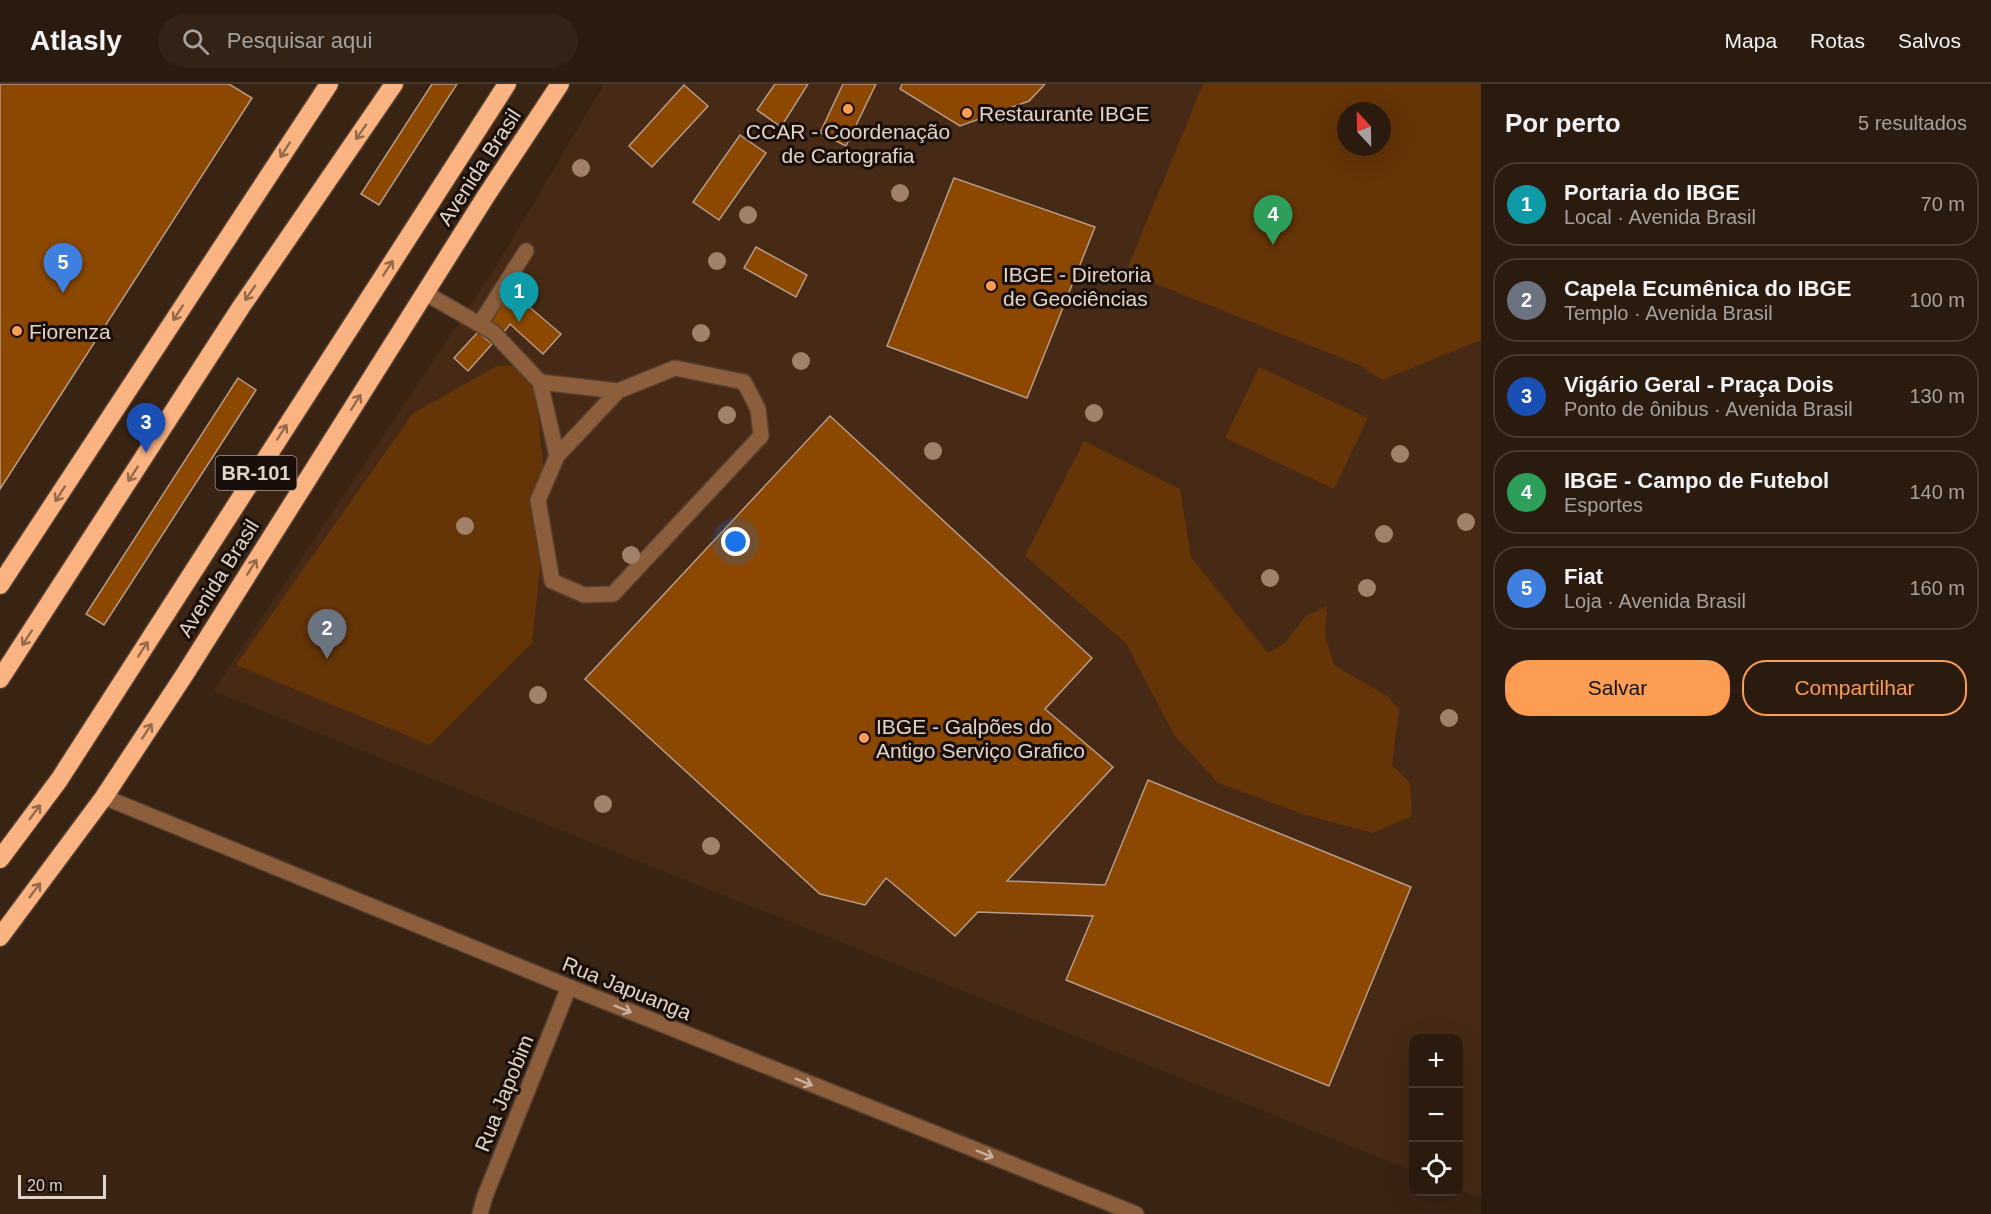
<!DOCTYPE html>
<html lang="pt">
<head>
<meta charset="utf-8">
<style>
	:root { --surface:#2b1a0e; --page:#332317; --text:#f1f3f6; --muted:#a6a19e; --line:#47382e; --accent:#fc9d53 }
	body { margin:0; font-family:Arial,sans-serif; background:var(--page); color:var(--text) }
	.controls { position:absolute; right:18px; bottom:18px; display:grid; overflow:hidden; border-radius:12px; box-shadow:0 6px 24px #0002 }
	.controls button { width:54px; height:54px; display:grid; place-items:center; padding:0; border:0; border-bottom:2px solid var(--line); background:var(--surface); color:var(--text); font:30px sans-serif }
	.compass { position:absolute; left:1337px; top:18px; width:54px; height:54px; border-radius:50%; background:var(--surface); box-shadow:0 6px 24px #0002; rotate:338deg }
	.scale { position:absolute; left:18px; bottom:15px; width:88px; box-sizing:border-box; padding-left:6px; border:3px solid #e2d3c9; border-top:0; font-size:16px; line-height:21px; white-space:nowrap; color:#e2d3c9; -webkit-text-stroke:4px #190f08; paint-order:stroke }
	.you { position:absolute; left:736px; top:458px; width:21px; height:21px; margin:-15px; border:4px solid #fff; border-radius:50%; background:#1a73e8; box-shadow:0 0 0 9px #1a73e833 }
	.badge { display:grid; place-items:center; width:39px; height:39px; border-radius:50%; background:var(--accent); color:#fff; font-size:20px; font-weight:700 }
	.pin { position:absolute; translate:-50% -50px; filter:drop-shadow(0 2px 3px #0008) }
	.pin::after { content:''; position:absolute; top:32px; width:21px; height:18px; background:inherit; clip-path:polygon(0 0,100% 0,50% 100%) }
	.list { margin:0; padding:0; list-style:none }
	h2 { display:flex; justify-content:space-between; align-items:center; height:78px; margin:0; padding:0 24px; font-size:26px }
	h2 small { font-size:20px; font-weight:400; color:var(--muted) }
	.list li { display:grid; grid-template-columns:39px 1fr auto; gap:18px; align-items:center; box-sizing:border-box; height:84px; margin:0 12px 12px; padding:0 12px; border:2px solid var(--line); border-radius:24px }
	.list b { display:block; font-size:22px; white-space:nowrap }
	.list p { margin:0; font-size:20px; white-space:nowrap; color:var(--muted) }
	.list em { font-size:20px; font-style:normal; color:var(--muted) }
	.actions { display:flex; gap:12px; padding:18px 24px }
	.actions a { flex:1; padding:14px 0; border:2px solid var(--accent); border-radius:24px; text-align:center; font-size:21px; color:var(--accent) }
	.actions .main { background:var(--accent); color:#111 }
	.icon { flex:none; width:33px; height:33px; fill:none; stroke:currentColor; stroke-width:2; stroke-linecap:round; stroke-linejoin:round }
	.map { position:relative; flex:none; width:1481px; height:1130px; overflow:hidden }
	header { display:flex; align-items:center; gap:36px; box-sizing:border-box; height:84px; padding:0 30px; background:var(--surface); border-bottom:2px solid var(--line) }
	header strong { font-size:28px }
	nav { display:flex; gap:33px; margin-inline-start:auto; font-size:21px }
	.search { width:420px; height:54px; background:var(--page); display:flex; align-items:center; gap:15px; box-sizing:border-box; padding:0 21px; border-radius:33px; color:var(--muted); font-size:22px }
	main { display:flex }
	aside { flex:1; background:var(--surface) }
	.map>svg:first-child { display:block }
	.built { fill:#462a15; fill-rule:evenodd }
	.green { fill:#653407; fill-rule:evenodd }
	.building { fill:#8c4800; stroke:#b79b88; stroke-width:1.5 }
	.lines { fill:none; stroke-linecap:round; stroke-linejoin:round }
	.minor-casing { stroke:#543f30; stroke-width:18 }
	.highway-casing { stroke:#543f30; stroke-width:21 }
	.minor { stroke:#8d5e3b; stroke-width:15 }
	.highway { stroke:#fbb481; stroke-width:18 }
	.tree { fill:#a1816a }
	.oneway { stroke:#956a4b }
	.oneway2 { stroke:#c8b09e }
	.poi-dot { fill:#fc9d53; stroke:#190f08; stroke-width:2 }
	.labels { text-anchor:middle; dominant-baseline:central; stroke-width:6; stroke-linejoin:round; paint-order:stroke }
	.shield { fill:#190f08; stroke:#a6988f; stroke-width:1.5 }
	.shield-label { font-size:20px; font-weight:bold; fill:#e2d3c9 }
	.poi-label { font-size:21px; fill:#e2d3c9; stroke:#190f08; text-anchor:start }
	.street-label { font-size:21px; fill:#e2d3c9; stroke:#190f08 }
</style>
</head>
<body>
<header>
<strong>Atlasly</strong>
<div class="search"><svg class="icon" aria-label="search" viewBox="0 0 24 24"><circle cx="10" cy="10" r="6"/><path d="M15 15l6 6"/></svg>Pesquisar aqui</div>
<nav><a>Mapa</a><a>Rotas</a><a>Salvos</a></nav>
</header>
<main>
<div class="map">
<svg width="1481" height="1130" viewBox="0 0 1481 1130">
	<rect width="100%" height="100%" fill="#392313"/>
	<path class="built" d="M604 0H1481V1114L1459 1105 1458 954H1414L1413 1087 213 607 495 184ZM1346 27H1382V63H1346Z"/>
	<path class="green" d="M1203 0H1481V256L1382 296 1359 281 1126 188ZM1346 27H1382V63H1346Z
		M526 281 537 320 547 419 532 559 430 661 236 581 413 329 497 282Z
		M1259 283 1368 334 1334 405 1225 354Z
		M1084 357 1180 405 1191 473 1268 569 1286 558 1306 532 1327 522 1325 551 1334 581 1387 612 1399 626 1392 681 1410 699 1412 732 1373 749 1305 731 1218 699 1174 651 1126 559 1025 472Z"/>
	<path class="building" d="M0 0H229L252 14 0 405Z
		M432 0H457L379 121 361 110Z
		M775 0H808L781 43 757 26Z
		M843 0H876L846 62 820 49Z
		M902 0H1045L1029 17 960 42 900 5Z
		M684 1 708 22 652 83 629 62Z
		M740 51 766 69 719 136 693 118Z
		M954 94 1095 143 1027 314 887 262Z
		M756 163 807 191 796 213 744 184Z
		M513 209 561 250 543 270 510 240 504 248 489 235Z
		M478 248 492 260 468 287 454 274Z
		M238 294 256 306 104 541 86 530Z
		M830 332 1092 574 1045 625 1113 683 1007 797 1105 801 1148 696 1411 803 1329 1002 1066 896 1093 832 978 828 955 852 886 794 865 821 820 810 585 595Z"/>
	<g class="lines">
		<defs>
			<path id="minor" d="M425 209 493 248 540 298 557 372
				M480 240 526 167
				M675 284 744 298 758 325 761 352 613 510 584 511 552 497 538 416 557 372 618 307Z
				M540 298 618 307
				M104 713 569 903 1136 1130
				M480 1130 485 1112 569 903"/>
			<path id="highway" d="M0 501 329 0
				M0 595 241 223 394 0
				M0 775 59 696 507 0
				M0 853 104 713 185 590 486 112 560 0"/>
		</defs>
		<use href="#minor" class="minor-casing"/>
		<use href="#highway" class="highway-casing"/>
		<use href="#minor" class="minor"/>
		<use href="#highway" class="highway"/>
	</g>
	<g class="tree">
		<circle cx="581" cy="84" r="9"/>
		<circle cx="900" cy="109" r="9"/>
		<circle cx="748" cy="131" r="9"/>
		<circle cx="717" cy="177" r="9"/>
		<circle cx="701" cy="249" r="9"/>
		<circle cx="801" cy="277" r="9"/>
		<circle cx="1094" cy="329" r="9"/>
		<circle cx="727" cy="331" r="9"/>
		<circle cx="933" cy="367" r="9"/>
		<circle cx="1400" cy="370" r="9"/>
		<circle cx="1466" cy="438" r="9"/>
		<circle cx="465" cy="442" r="9"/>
		<circle cx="1384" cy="450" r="9"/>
		<circle cx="631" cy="471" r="9"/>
		<circle cx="1270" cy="494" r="9"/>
		<circle cx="1367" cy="504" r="9"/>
		<circle cx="538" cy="611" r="9"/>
		<circle cx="1449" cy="634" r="9"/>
		<circle cx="603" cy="720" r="9"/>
		<circle cx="711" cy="762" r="9"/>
	</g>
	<defs><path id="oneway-shaft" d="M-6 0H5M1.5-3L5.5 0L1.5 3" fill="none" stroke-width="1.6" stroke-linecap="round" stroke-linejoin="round" transform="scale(1.5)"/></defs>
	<g class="oneway">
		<use href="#oneway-shaft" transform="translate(361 48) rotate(125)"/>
		<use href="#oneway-shaft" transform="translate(285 66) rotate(123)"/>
		<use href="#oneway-shaft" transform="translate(388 184) rotate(-57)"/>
		<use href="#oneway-shaft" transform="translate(250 209) rotate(125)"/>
		<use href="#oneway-shaft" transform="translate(178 229) rotate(123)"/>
		<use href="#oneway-shaft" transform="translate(356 318) rotate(-58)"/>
		<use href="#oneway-shaft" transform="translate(282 348) rotate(-57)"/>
		<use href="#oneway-shaft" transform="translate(133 390) rotate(123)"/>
		<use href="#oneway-shaft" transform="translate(60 410) rotate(123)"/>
		<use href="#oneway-shaft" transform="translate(252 483) rotate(-58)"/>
		<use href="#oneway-shaft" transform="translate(27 554) rotate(123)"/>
		<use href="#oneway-shaft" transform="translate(143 565) rotate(-57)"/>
		<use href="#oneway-shaft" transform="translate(147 647) rotate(-57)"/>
		<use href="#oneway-shaft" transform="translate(35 728) rotate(-53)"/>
		<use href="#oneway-shaft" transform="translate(35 806) rotate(-53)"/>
	</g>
	<g class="oneway2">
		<use href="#oneway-shaft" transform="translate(623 925) rotate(22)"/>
		<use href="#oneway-shaft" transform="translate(804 998) rotate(22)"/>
		<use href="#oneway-shaft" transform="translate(985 1070) rotate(22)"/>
	</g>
	<g class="poi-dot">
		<circle cx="848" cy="25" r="6"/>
		<circle cx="967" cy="29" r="6"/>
		<circle cx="991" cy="202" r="6"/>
		<circle cx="17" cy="247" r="6"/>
		<circle cx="864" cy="654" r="6"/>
	</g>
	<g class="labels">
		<rect class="shield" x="215.5" y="372" width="81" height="34" rx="4.5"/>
		<g class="shield-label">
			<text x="256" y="389">BR-101</text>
		</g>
		<g class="poi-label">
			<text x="979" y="29">Restaurante IBGE</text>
			<text x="848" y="47" text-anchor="middle">CCAR - Coordenação<tspan x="848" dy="24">de Cartografia</tspan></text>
			<text x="1003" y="190">IBGE - Diretoria<tspan x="1003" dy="24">de Geociências</tspan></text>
			<text x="29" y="247">Fiorenza</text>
			<text x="876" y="642">IBGE - Galpões do<tspan x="876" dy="24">Antigo Serviço Grafico</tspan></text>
		</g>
		<g class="street-label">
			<text transform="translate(479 83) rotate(-57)">Avenida Brasil</text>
			<text transform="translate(218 494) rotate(-58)">Avenida Brasil</text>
			<text transform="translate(627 904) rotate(22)">Rua Japuanga</text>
			<text transform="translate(504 1009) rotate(-68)">Rua Japobim</text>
		</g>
	</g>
</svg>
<div class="controls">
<button>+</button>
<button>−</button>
<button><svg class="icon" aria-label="locate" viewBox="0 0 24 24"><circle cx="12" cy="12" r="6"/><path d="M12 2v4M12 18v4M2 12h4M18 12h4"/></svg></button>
</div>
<svg class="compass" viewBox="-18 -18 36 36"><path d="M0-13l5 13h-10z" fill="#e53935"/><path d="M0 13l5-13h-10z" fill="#a6a19e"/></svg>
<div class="scale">20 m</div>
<div class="you"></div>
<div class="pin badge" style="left:519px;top:238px;background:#0f9aa8">1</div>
<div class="pin badge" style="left:327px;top:575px;background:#6b7280">2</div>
<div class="pin badge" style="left:146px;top:369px;background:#1a4fb4">3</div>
<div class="pin badge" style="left:1273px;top:161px;background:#2e9e5b">4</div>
<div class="pin badge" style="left:63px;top:209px;background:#3f7fe0">5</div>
</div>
<aside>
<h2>Por perto<small>5 resultados</small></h2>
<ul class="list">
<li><span class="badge" style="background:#0f9aa8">1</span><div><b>Portaria do IBGE</b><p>Local · Avenida Brasil</p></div><em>70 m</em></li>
<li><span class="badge" style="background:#6b7280">2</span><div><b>Capela Ecumênica do IBGE</b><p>Templo · Avenida Brasil</p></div><em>100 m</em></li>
<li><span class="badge" style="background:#1a4fb4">3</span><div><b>Vigário Geral - Praça Dois</b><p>Ponto de ônibus · Avenida Brasil</p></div><em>130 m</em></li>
<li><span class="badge" style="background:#2e9e5b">4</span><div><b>IBGE - Campo de Futebol</b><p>Esportes</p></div><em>140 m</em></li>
<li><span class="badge" style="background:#3f7fe0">5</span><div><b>Fiat</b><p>Loja · Avenida Brasil</p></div><em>160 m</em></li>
</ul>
<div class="actions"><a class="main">Salvar</a><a>Compartilhar</a></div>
</aside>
</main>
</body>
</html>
